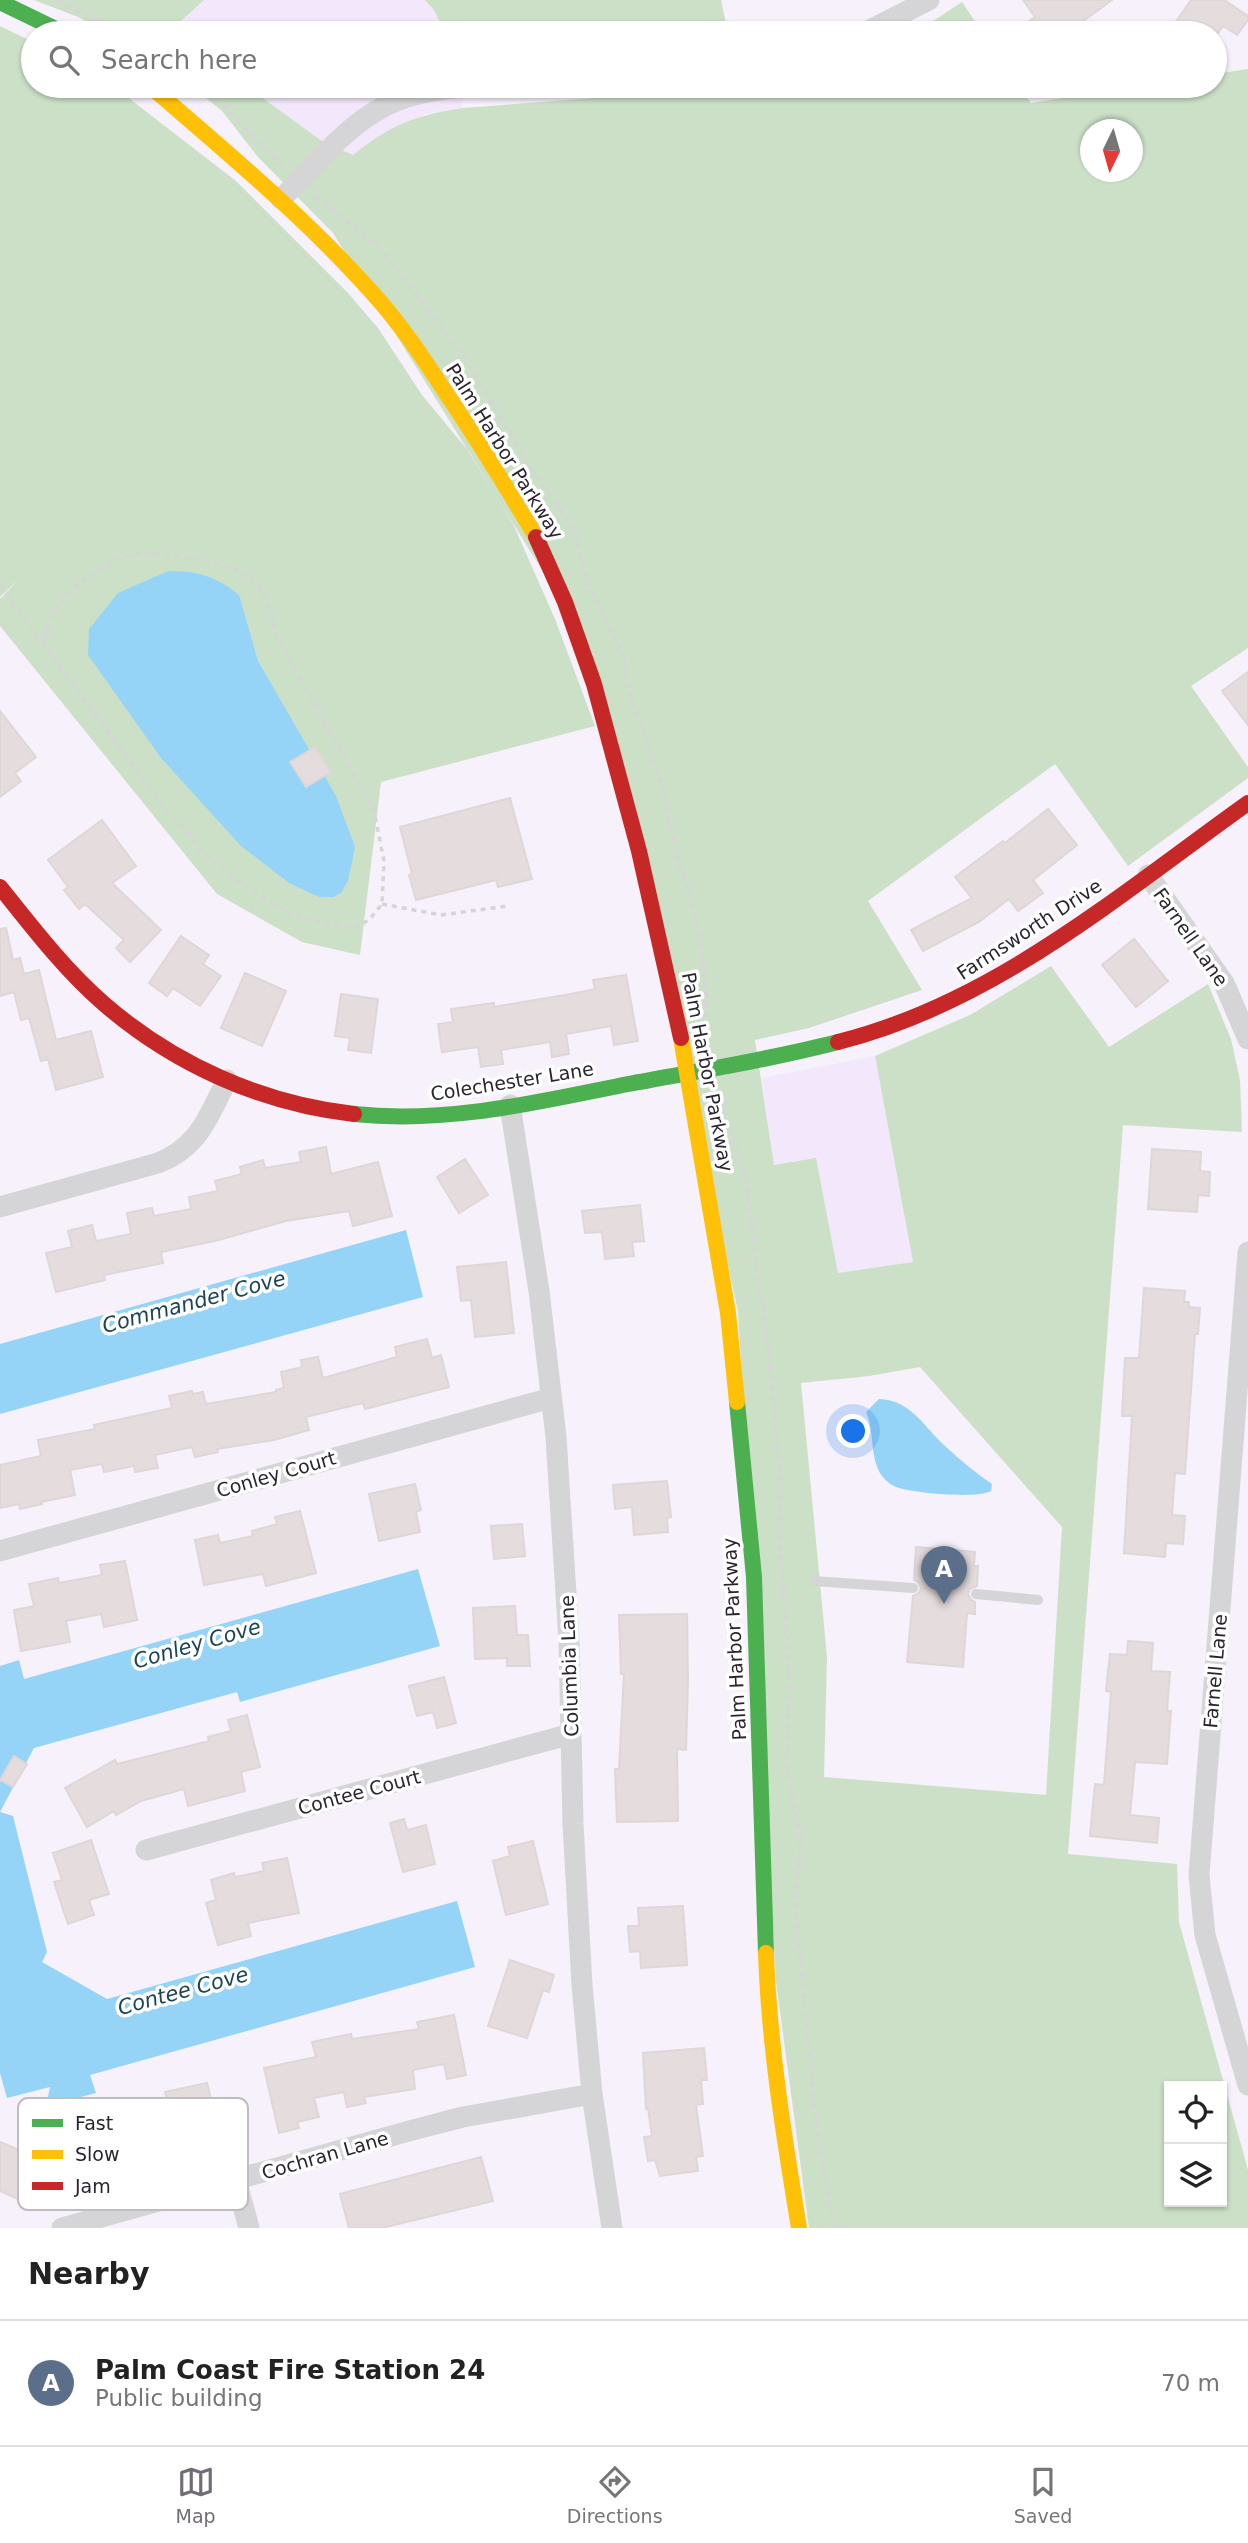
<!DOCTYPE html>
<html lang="en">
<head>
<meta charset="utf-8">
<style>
	:root { --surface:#fff; --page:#f6f6f6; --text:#222; --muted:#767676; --line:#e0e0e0; --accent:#716c75 }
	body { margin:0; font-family:"DejaVu Sans",sans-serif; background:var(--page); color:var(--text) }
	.controls { position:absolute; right:21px; bottom:21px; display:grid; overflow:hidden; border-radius:0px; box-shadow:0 2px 5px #0004 }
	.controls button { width:63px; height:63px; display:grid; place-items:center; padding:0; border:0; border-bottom:2px solid var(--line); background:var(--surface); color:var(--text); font:35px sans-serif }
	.compass { position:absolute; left:1080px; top:119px; width:63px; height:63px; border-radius:50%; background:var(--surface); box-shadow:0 2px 5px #0004; rotate:185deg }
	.you { position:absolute; left:854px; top:1432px; width:24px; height:24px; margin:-18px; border:5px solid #fff; border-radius:50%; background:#1a73e8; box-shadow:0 0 0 10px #1a73e833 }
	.badge { display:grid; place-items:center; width:46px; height:46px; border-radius:50%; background:var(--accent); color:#fff; font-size:23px; font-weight:700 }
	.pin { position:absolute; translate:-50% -58px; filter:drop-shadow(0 2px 4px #0008) }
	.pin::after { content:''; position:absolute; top:37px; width:24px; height:21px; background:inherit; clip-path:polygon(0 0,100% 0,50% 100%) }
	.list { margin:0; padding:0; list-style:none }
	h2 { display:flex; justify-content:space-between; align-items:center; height:91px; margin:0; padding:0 28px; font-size:30px }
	h2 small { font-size:23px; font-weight:400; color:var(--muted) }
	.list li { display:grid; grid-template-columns:46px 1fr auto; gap:21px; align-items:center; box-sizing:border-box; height:126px; padding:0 28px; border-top:2px solid var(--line) }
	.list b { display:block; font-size:26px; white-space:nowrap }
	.list p { margin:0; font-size:23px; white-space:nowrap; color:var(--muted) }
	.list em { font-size:23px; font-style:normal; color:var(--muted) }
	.icon { flex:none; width:38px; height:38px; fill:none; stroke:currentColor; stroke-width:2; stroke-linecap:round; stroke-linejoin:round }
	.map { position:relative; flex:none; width:1248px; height:2228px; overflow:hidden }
	.search { position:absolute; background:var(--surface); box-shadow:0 2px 5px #0004; left:21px; right:21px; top:21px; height:77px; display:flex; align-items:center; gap:18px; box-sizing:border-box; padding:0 24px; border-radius:38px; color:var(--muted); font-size:26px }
	.sheet { height:217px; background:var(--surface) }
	nav { display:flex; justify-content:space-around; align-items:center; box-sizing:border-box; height:98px; border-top:2px solid var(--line); background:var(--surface); font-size:19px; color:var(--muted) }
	nav a { display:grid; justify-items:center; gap:4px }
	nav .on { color:var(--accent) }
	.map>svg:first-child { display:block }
	.built { fill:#f3e8fb }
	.green { fill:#cbe0c7; fill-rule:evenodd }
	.water { fill:#95d4f6 }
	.building { fill:#e5dcde; stroke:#ded6d7; stroke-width:2 }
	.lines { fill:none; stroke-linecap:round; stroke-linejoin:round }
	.path { stroke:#d6d4d7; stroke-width:3.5; stroke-dasharray:5 5; stroke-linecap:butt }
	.lane { stroke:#d5d4d6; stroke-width:10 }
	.street { stroke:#d5d4d6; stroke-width:21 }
	.fast { stroke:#4caf50; stroke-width:16 }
	.slow { stroke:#ffc107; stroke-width:16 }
	.jam { stroke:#c62828; stroke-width:16 }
	.labels { text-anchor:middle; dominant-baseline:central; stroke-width:7; stroke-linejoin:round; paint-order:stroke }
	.street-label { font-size:19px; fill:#2a242e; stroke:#fff }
	.water-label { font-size:21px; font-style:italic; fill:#1c4557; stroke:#fff }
	.key { fill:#fff; stroke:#bfbdc0; stroke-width:2 }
	.key-label { font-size:19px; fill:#2a242e }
</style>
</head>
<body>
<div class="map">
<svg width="1248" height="2228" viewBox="0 0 1248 2228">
	<rect width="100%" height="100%" fill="#f6f1fa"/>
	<path class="built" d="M204 0H425L434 10 445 33H168Z
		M246 86H461L463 108 428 113 372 140 353 155 322 141Z
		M875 1056 913 1262 838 1274 816 1159 774 1166 762 1078Z"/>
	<path class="green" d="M34 0H204L168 33H108L78 17Z
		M425 0H721L728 33H445L434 10Z
		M962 2 983 33H915Z
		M0 26 33 42V86H111L126 96 236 181 348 293 378 328 422 395 470 453 513 524 555 619 595 726 381 782 360 955 302 942 217 894 0 626V599L18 580 0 597Z
		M1248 69V648L1191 686 1248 767V778L1128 866 1055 764 868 901 922 990 809 1028 755 1040 774 1165 816 1158 838 1273 913 1262 875 1056 970 1015 1051 966 1109 1047 1208 984 1231 1039 1240 1080 1242 1132 1123 1125 1068 1854 1177 1864 1179 1922 1248 2170V2228H809L776 1981 738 1311 591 649 333 233 258 157 222 111 191 86H246L322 141 353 155C390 125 416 115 463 108L755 86H1019L1031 103 1140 86H1215V74ZM1090 130H1132V172H1090ZM920 1367 1062 1527 1046 1795 824 1777 827 1657 801 1383 869 1376ZM1169 2086H1222V2202H1169Z"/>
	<path class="water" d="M168 571C197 571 216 576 239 595L258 661 336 796 355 847 348 881 341 893 333 897H319L289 883 241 846 161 758 88 655 89 629 118 593Z
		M406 1230 423 1297 0 1414V1344Z
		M879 1399C911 1400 924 1427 945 1446 960 1460 976 1473 992 1484L991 1491C976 1499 916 1493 899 1488 892 1486 886 1481 882 1476 869 1458 875 1431 866 1412Z
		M418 1569 440 1646 240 1702 237 1692 34 1748 0 1812 13 1816 47 1952 42 1962 107 1999 457 1901 475 1967 90 2075 96 2093 46 2106 50 2087 7 2098 0 2073V1666L19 1660 24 1679Z"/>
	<path class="building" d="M1023 0H1112L1067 33H1012L1035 17Z
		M1191 0H1224L1248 16V20L1237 35 1223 26 1218 33H1168Z
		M1248 672V725L1222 691Z
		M0 711 36 757 15 773 21 781 0 797Z
		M315 747 331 772 306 787 290 762Z
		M510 798 532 879 498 887 496 880 416 900 409 875 412 874 400 827Z
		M1048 809 1077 845 1033 880 1043 893 1018 911 1009 899 979 922 923 951 911 930 972 898 955 877 1003 841 1005 843Z
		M102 820 136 866 112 883 161 930 130 962 116 948 124 940 85 904 79 909 64 890 68 887 48 860Z
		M6 928 13 960 20 958 24 974 39 970 56 1040 91 1031 103 1077 56 1090 48 1059 41 1061 29 1018 21 1020 14 992 0 996V929Z
		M181 936 209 955 203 964 221 976 200 1006 173 988 167 996 149 983Z
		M1134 939 1168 981 1136 1007 1102 965Z
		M245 973 286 991 262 1046 221 1028Z
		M626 975 638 1041 614 1045 611 1026 566 1034 569 1054 552 1057 550 1042 501 1050 503 1064 481 1067 478 1047 442 1052 438 1024 453 1022 451 1009 494 1003V1007L571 994 595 989 593 980Z
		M341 994 378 999 371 1053 348 1050 350 1038 335 1036Z
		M326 1147 331 1174 378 1162 392 1216 353 1226 349 1211 286 1221 215 1241 161 1252 163 1263 104 1275 105 1280 56 1292 46 1253 72 1247 68 1231 92 1225 96 1241 131 1234 127 1213 152 1208 154 1216 191 1209 189 1197 218 1191 215 1181 242 1174 240 1167 263 1160 265 1168 301 1162 299 1152Z
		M1152 1149 1201 1152 1200 1171 1210 1172 1209 1196 1198 1195 1197 1212 1148 1209Z
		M465 1159 488 1195 459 1213 437 1177Z
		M640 1205 644 1241 632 1242 634 1256 605 1259 602 1232 585 1233 582 1211Z
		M506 1262 514 1333 475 1337 471 1300 461 1301 457 1267Z
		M1144 1288 1185 1291 1184 1302H1189V1307L1200 1308 1198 1334H1195L1185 1474 1175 1473 1172 1515 1185 1516 1183 1544 1166 1543 1165 1557 1124 1553 1132 1416H1122L1125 1358H1139Z
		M427 1339 432 1358 441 1355 449 1387 365 1409 363 1403 306 1417 309 1430 274 1440 217 1449 218 1452 195 1457 192 1447 155 1455 158 1468 135 1472 134 1466 104 1472 102 1464 70 1470 75 1495 41 1502 42 1504 20 1509 19 1504 0 1508V1465L41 1456 38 1440 95 1429 94 1425 172 1408 169 1396 192 1391 193 1394 203 1392 206 1404 276 1392V1390L284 1388 281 1372 302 1367 301 1360 318 1357 323 1378 397 1357 395 1347Z
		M667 1481 671 1517 667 1518 668 1532 634 1535 632 1507 615 1509 613 1485Z
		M415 1484 421 1510 416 1512 420 1532 379 1541 369 1494Z
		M300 1511 316 1573 266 1586 263 1574 204 1585 195 1540 218 1535 220 1543 253 1536 252 1531 277 1524 275 1517Z
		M522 1524 525 1556 494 1559 491 1526Z
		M916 1547 975 1552 974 1566H978L977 1586 970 1589 968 1594 971 1600 975 1602V1614L967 1613 963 1667 907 1662 913 1596 919 1593 921 1588 918 1582 914 1580Z
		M125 1561 137 1620 104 1627 101 1614 66 1621 70 1642 21 1651 14 1610 34 1606 29 1584 58 1578 59 1583 102 1575 100 1565Z
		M515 1606 517 1635H528L530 1666H507V1658L475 1659 473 1608Z
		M687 1614 688 1680 686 1750 677 1749 678 1821 617 1822 615 1769H619L624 1674H621L619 1615Z
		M1128 1641 1153 1643 1151 1671 1170 1672 1167 1711H1171L1167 1764 1135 1762 1130 1815 1159 1818 1157 1843 1090 1836 1095 1784 1104 1785 1111 1692 1106 1691 1110 1654 1127 1655Z
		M444 1677 456 1723 437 1728 433 1712 417 1716 409 1686Z
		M247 1715 260 1767 241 1772 245 1791 188 1806 184 1789 141 1801 116 1815 114 1811 87 1827 65 1788 115 1760 117 1764 209 1741 208 1737 231 1731 228 1720Z
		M14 1756 27 1764 13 1787 0 1780Z
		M404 1819 407 1830 426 1825 435 1864 403 1872 390 1823Z
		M91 1840 109 1894 89 1900 94 1915 68 1924 54 1882 62 1880 53 1853Z
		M533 1841 548 1904 506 1915 493 1861 510 1856 508 1847Z
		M287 1858 299 1913 248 1923 251 1936 218 1945 206 1903 216 1900 211 1880 234 1873 235 1877 264 1871 262 1863Z
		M683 1906 687 1965 641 1968 640 1951 630 1952 628 1926H639L638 1908Z
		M510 1960 554 1975 549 1992 543 1990 527 2038 488 2026Z
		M454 2015 466 2075 447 2079 444 2064 413 2070 415 2089 364 2097 366 2103 347 2107 344 2092 314 2098 319 2117 297 2122 299 2128 279 2133 264 2068 316 2057 312 2042 351 2034 352 2039 419 2029 417 2022Z
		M704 2048 707 2080H701L703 2104 696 2105 703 2156 696 2157 698 2171 660 2176 655 2160 648 2161 644 2137 652 2136 648 2108 646 2109 643 2053Z
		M207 2083 218 2128 197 2133 203 2155 181 2160 165 2092Z
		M0 2142 38 2158 20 2200 0 2191Z
		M481 2157 493 2201 382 2228H349L340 2194Z"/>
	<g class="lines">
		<path class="path" d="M58 0 124 33
			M200 86 229 111 281 165
			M315 196 359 230 386 255 466 360 530 468 573 527 587 580 625 660V680L662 786 679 865 692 902 701 946 705 976 706 1026
			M0 585 172 819 186 829 201 852 247 888 272 903 302 919 356 928 370 919 382 904 384 861 374 811 279 640C273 626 267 596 258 587 240 567 216 562 191 558 171 555 152 551 132 555 107 559 60 595 50 619 47 627 46 636 43 645
			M382 904 441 915 508 906
			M717 1092 746 1178 758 1283 765 1319 779 1462V1528L790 1681 786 1765 801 1840 796 1901 799 1946 815 2114 833 2228"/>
		<path class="lane" d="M814 1581 913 1588
			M976 1594 1038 1600"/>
		<path class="street" d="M864 33 929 0
			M281 199C313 168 345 126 385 106 411 93 440 89 469 86
			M1148 875 1224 983 1248 1039
			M510 1105 539 1291 556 1437 569 1641 573 1824 582 1985 592 2094 612 2228
			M0 1207 158 1163C199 1147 208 1117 227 1080
			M1248 1252 1199 1875 1205 1935 1248 2085
			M0 1551 551 1398
			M146 1850 571 1734
			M236 2180 249 2228
			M62 2228 409 2131 463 2117 592 2094"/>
		<path class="fast" d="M0 2 64 33
			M354 1114C447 1124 538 1102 628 1084 698 1071 768 1060 838 1042
			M737 1402 754 1577 766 1953"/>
		<path class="slow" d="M150 86C231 156 313 224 383 305 405 331 424 359 442 387 475 436 506 486 536 537
			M681 1038 728 1313 737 1402
			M766 1953C769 2045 784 2137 799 2228"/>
		<path class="jam" d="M536 537 565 602 594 684 639 851 681 1038
			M0 887C32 927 64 969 103 1003 173 1064 262 1104 354 1114
			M838 1042C994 1003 1119 895 1248 803"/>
	</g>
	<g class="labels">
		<g class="street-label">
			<text transform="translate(505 451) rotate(58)">Palm Harbor Parkway</text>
			<text transform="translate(1029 929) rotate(-33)">Farmsworth Drive</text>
			<text transform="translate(1191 937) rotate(55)">Farnell Lane</text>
			<text transform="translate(708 1072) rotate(79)">Palm Harbor Parkway</text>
			<text transform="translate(512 1081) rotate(-9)">Colechester Lane</text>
			<text transform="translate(276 1474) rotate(-16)">Conley Court</text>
			<text transform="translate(734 1639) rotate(-93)">Palm Harbor Parkway</text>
			<text transform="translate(569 1666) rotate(-92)">Columbia Lane</text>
			<text transform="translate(1215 1671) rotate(-85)">Farnell Lane</text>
			<text transform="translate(359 1792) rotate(-15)">Contee Court</text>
			<text transform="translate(325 2155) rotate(-16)">Cochran Lane</text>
		</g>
		<g class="water-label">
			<text transform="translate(194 1302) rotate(-15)">Commander Cove</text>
			<text transform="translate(197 1644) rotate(-16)">Conley Cove</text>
			<text transform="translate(183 1991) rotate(-15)">Contee Cove</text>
		</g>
	</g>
	<rect x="18" y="2098" width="230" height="112" rx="10" class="key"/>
	<rect x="32" y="2119" width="31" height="8" fill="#4caf50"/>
	<rect x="32" y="2150" width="31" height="9" fill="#ffc107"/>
	<rect x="32" y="2182" width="31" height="8" fill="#c62828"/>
	<g class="key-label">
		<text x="75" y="2130">Fast</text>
		<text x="75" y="2161">Slow</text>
		<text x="75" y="2193">Jam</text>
	</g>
</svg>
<div class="controls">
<button><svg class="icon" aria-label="locate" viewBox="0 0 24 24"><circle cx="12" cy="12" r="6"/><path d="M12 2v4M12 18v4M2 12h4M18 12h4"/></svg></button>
<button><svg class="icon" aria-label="layers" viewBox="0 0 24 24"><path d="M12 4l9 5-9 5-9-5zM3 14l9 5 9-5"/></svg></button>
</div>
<svg class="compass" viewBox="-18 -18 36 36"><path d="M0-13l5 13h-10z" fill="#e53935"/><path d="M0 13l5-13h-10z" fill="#767676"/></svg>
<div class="you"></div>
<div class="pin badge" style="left:944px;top:1604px;background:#5c6f8a">A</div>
<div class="search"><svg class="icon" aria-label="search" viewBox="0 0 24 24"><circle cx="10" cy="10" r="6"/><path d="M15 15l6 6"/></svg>Search here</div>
</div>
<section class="sheet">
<h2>Nearby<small></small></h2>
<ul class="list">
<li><span class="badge" style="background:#5c6f8a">A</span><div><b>Palm Coast Fire Station 24</b><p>Public building</p></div><em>70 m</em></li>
</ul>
</section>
<nav>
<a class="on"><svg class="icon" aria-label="map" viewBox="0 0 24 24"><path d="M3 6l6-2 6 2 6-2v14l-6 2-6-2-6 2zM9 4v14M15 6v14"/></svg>Map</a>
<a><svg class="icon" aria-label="directions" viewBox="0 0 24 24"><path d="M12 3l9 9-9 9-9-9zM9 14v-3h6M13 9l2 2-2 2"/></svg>Directions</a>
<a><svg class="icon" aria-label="saved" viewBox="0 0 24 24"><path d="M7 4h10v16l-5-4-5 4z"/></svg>Saved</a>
</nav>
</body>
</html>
